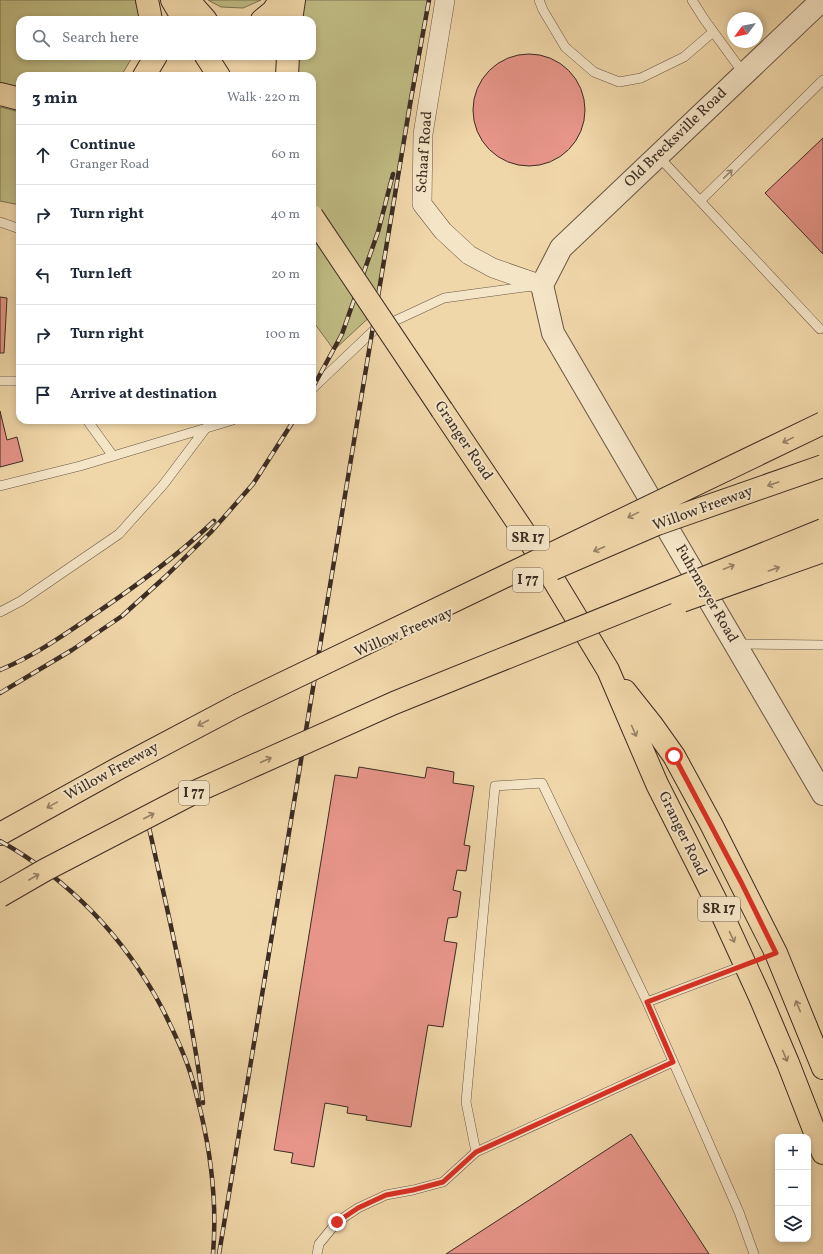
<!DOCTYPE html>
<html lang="en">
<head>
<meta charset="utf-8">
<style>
	:root { --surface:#fff; --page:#f2f2f3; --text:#1f2937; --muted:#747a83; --line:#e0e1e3 }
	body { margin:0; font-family:Vollkorn,serif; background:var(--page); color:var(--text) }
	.controls { position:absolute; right:12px; bottom:12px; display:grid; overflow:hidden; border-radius:8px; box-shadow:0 2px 6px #0003 }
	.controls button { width:36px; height:36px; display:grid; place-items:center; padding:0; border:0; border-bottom:1px solid var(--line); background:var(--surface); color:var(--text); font:20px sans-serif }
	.compass { position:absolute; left:727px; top:12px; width:36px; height:36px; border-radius:50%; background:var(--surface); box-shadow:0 2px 6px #0003; rotate:238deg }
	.stop { position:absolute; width:12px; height:12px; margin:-9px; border:3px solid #d93025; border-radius:50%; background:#fff }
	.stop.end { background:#d93025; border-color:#fff; box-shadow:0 1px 4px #0008 }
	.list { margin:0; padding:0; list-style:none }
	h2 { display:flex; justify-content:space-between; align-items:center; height:52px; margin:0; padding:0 16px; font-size:17px }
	h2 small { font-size:13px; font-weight:400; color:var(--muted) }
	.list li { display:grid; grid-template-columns:26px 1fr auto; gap:12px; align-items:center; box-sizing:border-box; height:60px; padding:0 16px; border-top:1px solid var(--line) }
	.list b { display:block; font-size:15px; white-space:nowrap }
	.list p { margin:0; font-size:13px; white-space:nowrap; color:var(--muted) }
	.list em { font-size:13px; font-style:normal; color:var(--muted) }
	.icon { flex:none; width:22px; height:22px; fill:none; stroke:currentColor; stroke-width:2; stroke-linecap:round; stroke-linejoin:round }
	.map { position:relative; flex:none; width:823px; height:1254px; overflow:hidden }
	.search { position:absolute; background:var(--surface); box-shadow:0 2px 6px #0003; left:16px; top:16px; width:300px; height:44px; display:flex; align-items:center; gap:10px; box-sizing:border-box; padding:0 14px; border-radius:12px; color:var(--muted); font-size:15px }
	.panel { position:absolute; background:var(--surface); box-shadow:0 2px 6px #0003; left:16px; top:72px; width:300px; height:352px; border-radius:12px }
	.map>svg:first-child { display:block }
	.green { fill:#c0bc84; stroke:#7e7454 }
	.building { fill:#e79589; stroke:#3c2c23 }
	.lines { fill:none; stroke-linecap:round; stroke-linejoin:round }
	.service-casing { stroke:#695744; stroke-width:10 }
	.minor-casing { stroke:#695744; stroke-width:20 }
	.tertiary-casing { stroke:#695744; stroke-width:24 }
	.primary-casing { stroke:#3c2c23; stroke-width:24 }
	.motorway-casing { stroke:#3c2c23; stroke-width:24 }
	.service { stroke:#f5e5c7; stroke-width:9 }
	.minor { stroke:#f5e5c7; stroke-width:19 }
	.tertiary { stroke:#f5e5c7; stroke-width:22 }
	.primary { stroke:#f0d7a9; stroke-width:22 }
	.motorway { stroke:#f0d7a9; stroke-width:22 }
	.rail-casing { stroke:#3c2c23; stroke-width:4.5 }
	.rail { stroke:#f5e5c7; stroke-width:3; stroke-dasharray:9; stroke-linecap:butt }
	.primary-bridge-casing { stroke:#3c2c23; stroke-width:24; stroke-linecap:butt }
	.motorway-bridge-casing { stroke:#3c2c23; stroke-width:24; stroke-linecap:butt }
	.primary-bridge { stroke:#f0d7a9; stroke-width:22 }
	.motorway-bridge { stroke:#f0d7a9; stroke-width:22 }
	.oneway { stroke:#988875 }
	.oneway2 { stroke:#968266 }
	.route { stroke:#d93025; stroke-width:5 }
	.labels { text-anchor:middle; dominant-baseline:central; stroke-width:4; stroke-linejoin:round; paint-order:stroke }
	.shield { fill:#f5e5c7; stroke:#746454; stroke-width:1 }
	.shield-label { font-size:14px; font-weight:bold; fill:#3c2c23 }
	.street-label { font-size:15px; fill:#3c2c23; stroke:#f5e5c7 }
</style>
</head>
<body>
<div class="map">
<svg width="823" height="1254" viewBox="0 0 823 1254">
	<rect width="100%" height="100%" fill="#f0d7a9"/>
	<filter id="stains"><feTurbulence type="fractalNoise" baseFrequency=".005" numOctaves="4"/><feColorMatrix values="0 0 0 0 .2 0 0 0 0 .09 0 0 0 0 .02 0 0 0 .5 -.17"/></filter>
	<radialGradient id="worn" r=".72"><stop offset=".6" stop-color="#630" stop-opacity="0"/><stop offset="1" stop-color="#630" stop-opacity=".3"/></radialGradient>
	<path class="green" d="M0 0H135L141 20H20V56H133L121 76H20V89L0 84Z
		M208 0H261L243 8 221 7Z
		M293 0H430L379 294 368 299 376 311 334 350 312 320V76H287L288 56H312V20H291Z
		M0 107 20 112V205L0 201Z"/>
	<path class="building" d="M473 110a56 56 0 1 1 112 0a56 56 0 1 1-112 0Z
		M823 138V254L765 193Z
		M0 297 7 298 4 353H0Z
		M0 411 7 440 17 437 23 461 0 467Z
		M359 767 425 778 427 767 454 772 453 783 474 786 464 845 470 846 466 871 457 870 453 890 461 892 457 917 448 918 444 941 457 943 443 1027 428 1025 411 1127 366 1120 367 1116 347 1113 348 1107 325 1103 314 1167 291 1163 293 1153 274 1150 335 775 357 778Z
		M631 1134 709 1254H446Z"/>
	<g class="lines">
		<defs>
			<path id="service" d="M539 0 543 10 565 47 594 72 619 82 641 78 684 57 713 32
				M692 0 704 19 744 74
				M658 156 820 329
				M700 201 823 80
				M0 222 20 229
				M0 381H20
				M312 389 373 331 444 298 532 286
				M87 420 113 456
				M0 486 80 466 233 420
				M0 612 21 601 119 534 163 485 206 428
				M736 644 823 645
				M745 965 647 1002 739 1212 754 1254
				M647 1002 542 783 495 786 466 1102 476 1152 673 1062
				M317 1254 319 1244 337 1222 358 1208 386 1195 413 1190 443 1182 476 1152"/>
			<path id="minor" d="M445 0 423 134 422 204 443 231 469 255 493 268 542 285"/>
			<path id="tertiary" d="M822 0 561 248 542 285 553 333 823 794"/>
			<path id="primary" d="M147 0 151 20
				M172 0 184 20
				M188 0 206 20
				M262 20 273 11 280 0
				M291 20 294 0
				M206 56 219 76
				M144 76 156 56
				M287 76 288 56
				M0 94 20 99
				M442 410 530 541 608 670 657 784 716 901 760 997 788 1063 823 1153
				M625 691 652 725 674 756 711 824 776 953 823 1068"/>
			<path id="motorway" d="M0 834 119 768 238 705"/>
		</defs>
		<use href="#service" class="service-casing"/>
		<use href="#minor" class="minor-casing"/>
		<use href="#tertiary" class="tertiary-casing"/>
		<use href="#primary" class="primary-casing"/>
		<use href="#motorway" class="motorway-casing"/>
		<use href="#service" class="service"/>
		<use href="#minor" class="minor"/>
		<use href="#tertiary" class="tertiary"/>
		<use href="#primary" class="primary"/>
		<use href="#motorway" class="motorway"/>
		<defs>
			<path id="rail" d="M312 389 342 334 378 232 393 174
				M0 670C32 657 61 637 89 618 133 588 175 558 214 521
				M0 693 72 650 122 616 165 577 211 532 253 484 294 420
				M145 809C166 907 191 1004 203 1103
				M0 841C71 881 124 937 162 1008 172 1028 182 1048 189 1069 194 1083 197 1098 201 1113 212 1160 217 1206 213 1254
				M219 1254 410 104 429 0"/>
		</defs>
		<use href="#rail" class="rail-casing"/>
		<use href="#rail" class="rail"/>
		<defs>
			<path id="primary-bridge" d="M312 216 442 410"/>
			<path id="motorway-bridge" d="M553 569 657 524 823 466
				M682 601 823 551
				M238 705 823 423
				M0 896 45 870 197 791 394 703 823 530"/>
		</defs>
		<use href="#primary-bridge" class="primary-bridge-casing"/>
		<use href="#motorway-bridge" class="motorway-bridge-casing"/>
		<use href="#primary-bridge" class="primary-bridge"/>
		<use href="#motorway-bridge" class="motorway-bridge"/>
	</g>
	<defs><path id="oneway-shaft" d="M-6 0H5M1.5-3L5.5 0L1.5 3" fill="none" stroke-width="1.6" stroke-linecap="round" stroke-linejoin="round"/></defs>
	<use class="oneway" href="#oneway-shaft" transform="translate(728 174) rotate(-44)"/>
	<g class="oneway2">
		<use href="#oneway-shaft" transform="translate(788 440) rotate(154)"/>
		<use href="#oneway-shaft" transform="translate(773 484) rotate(161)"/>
		<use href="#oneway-shaft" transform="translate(633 515) rotate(154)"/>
		<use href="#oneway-shaft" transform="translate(599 549) rotate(157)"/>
		<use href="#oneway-shaft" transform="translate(729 567) rotate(-22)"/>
		<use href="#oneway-shaft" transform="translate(774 569) rotate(-19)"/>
		<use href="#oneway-shaft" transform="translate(203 723) rotate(152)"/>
		<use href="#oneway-shaft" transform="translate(634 731) rotate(66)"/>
		<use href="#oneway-shaft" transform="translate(266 760) rotate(-24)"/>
		<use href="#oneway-shaft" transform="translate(52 805) rotate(151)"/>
		<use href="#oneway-shaft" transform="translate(149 816) rotate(-27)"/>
		<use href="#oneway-shaft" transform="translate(34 877) rotate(-30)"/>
		<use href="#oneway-shaft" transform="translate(732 937) rotate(65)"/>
		<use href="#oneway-shaft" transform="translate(798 1006) rotate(-112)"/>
		<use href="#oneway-shaft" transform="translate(785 1056) rotate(67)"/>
	</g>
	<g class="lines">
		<path class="route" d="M337 1222 358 1208 386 1195 413 1190 443 1182 476 1152 673 1062 647 1002 776 953 741 882 674 756"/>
	</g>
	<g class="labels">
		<g class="shield">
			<rect x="507" y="526" width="42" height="24" rx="3"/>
			<rect x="513" y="568" width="30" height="24" rx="3"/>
			<rect x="179" y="781" width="30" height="24" rx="3"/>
			<rect x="698" y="897" width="42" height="24" rx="3"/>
		</g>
		<g class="shield-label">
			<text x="528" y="538">SR 17</text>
			<text x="528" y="580">I 77</text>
			<text x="194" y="793">I 77</text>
			<text x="719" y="909">SR 17</text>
		</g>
		<g class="street-label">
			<text transform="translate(676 138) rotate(-44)">Old Brecksville Road</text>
			<text transform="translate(425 152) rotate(-86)">Schaaf Road</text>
			<text transform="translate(463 441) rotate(56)">Granger Road</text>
			<text transform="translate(703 509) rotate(-20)">Willow Freeway</text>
			<text transform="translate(706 594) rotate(60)">Fuhrmeyer Road</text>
			<text transform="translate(404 633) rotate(-23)">Willow Freeway</text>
			<text transform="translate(112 772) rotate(-29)">Willow Freeway</text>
			<text transform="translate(682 834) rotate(64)">Granger Road</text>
		</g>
	</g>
	<rect width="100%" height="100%" filter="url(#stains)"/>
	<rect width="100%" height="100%" fill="url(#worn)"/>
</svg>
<div class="controls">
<button>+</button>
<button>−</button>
<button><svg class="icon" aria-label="layers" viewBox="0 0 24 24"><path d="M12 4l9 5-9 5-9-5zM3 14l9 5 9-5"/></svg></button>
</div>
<svg class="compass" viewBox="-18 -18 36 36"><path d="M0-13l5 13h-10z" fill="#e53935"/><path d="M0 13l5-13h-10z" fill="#747a83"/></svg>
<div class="stop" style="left:674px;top:756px"></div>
<div class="stop end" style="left:337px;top:1222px"></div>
<div class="search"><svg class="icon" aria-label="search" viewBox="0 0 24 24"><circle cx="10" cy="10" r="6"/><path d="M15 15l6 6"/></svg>Search here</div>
<section class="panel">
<h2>3 min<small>Walk · 220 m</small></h2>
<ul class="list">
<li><svg class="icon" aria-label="ahead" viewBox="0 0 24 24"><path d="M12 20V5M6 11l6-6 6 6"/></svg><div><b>Continue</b><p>Granger Road</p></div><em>60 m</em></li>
<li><svg class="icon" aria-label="right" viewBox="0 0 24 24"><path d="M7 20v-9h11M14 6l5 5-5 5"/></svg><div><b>Turn right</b></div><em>40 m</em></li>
<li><svg class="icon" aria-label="left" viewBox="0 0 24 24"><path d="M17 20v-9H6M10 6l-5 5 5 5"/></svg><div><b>Turn left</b></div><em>20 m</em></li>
<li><svg class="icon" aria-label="right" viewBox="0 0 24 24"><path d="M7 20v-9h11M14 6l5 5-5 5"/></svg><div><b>Turn right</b></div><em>100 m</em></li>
<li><svg class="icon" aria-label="arrive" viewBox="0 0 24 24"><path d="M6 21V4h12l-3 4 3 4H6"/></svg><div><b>Arrive at destination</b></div></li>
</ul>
</section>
</div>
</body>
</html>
